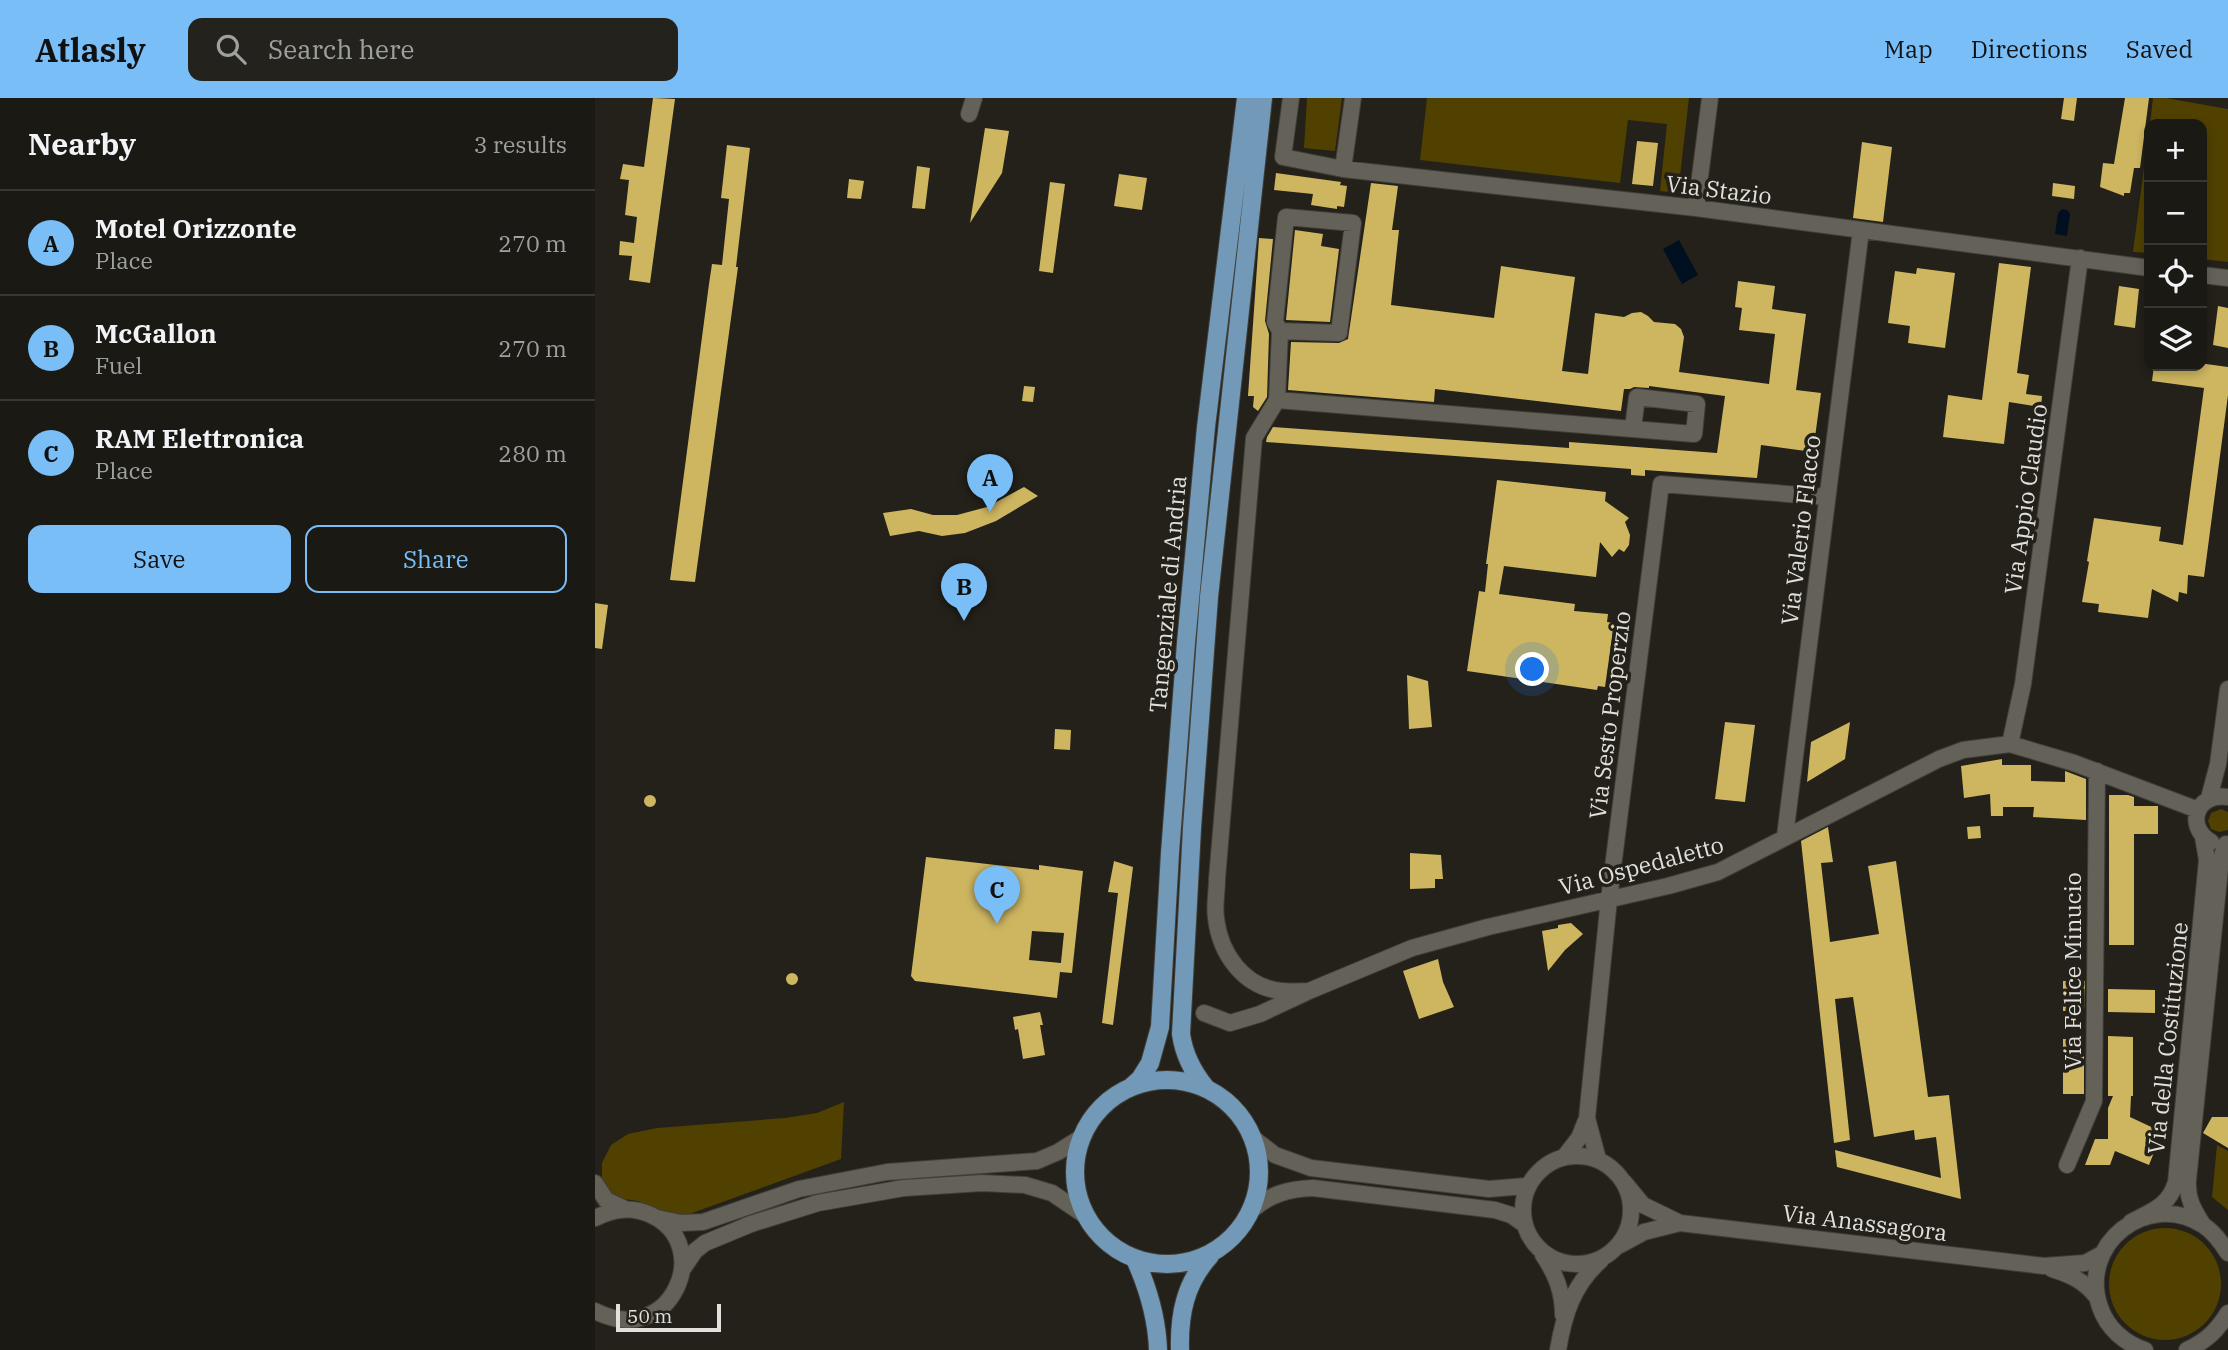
<!DOCTYPE html>
<html lang="en">
<head>
<meta charset="utf-8">
<style>
	:root { --surface:#1a1913; --page:#23221c; --text:#f1f3f6; --muted:#9fa0a0; --line:#383833; --accent:#7abef8 }
	body { margin:0; font-family:"IBM Plex Serif",serif; background:var(--page); color:var(--text) }
	.controls { position:absolute; right:21px; top:21px; display:grid; overflow:hidden; border-radius:14px; box-shadow:0 4px 10px #0003 }
	.controls button { width:63px; height:63px; display:grid; place-items:center; padding:0; border:0; border-bottom:2px solid var(--line); background:var(--surface); color:var(--text); font:35px sans-serif }
	.scale { position:absolute; left:21px; bottom:18px; width:105px; box-sizing:border-box; padding-left:7px; border:4px solid #e1e0db; border-top:0; font-size:19px; line-height:24px; white-space:nowrap; color:#e1e0db; -webkit-text-stroke:5px #232119; paint-order:stroke }
	.you { position:absolute; left:938px; top:572px; width:24px; height:24px; margin:-18px; border:5px solid #fff; border-radius:50%; background:#1a73e8; box-shadow:0 0 0 10px #1a73e833 }
	.badge { display:grid; place-items:center; width:46px; height:46px; border-radius:50%; background:var(--accent); color:#111; font-size:23px; font-weight:700 }
	.pin { position:absolute; translate:-50% -58px; filter:drop-shadow(0 2px 4px #0008) }
	.pin::after { content:''; position:absolute; top:37px; width:24px; height:21px; background:inherit; clip-path:polygon(0 0,100% 0,50% 100%) }
	.list { margin:0; padding:0; list-style:none }
	h2 { display:flex; justify-content:space-between; align-items:center; height:91px; margin:0; padding:0 28px; font-size:30px }
	h2 small { font-size:23px; font-weight:400; color:var(--muted) }
	.list li { display:grid; grid-template-columns:46px 1fr auto; gap:21px; align-items:center; box-sizing:border-box; height:105px; padding:0 28px; border-top:2px solid var(--line) }
	.list b { display:block; font-size:26px; white-space:nowrap }
	.list p { margin:0; font-size:23px; white-space:nowrap; color:var(--muted) }
	.list em { font-size:23px; font-style:normal; color:var(--muted) }
	.actions { display:flex; gap:14px; padding:21px 28px }
	.actions a { flex:1; padding:16px 0; border:2px solid var(--accent); border-radius:14px; text-align:center; font-size:24px; color:var(--accent) }
	.actions .main { background:var(--accent); color:#111 }
	.icon { flex:none; width:38px; height:38px; fill:none; stroke:currentColor; stroke-width:2; stroke-linecap:round; stroke-linejoin:round }
	.map { position:relative; flex:none; width:1633px; height:1252px; overflow:hidden }
	header { display:flex; align-items:center; gap:42px; box-sizing:border-box; height:98px; padding:0 35px; background:var(--accent); color:#111 }
	header strong { font-size:33px }
	nav { display:flex; gap:38px; margin-inline-start:auto; font-size:24px }
	.search { width:490px; height:63px; background:var(--page); display:flex; align-items:center; gap:18px; box-sizing:border-box; padding:0 24px; border-radius:14px; color:var(--muted); font-size:26px }
	main { display:flex }
	aside { flex:1; background:var(--surface) }
	.map>svg:first-child { display:block }
	.green { fill:#504100 }
	.water { fill:#001020 }
	.building { fill:#ceb661 }
	.lines { fill:none; stroke-linecap:round; stroke-linejoin:round }
	.minor-casing { stroke:#403e38; stroke-width:18 }
	.major-casing { stroke:#403e38; stroke-width:20 }
	.minor { stroke:#646158; stroke-width:16 }
	.major { stroke:#7299b7; stroke-width:18 }
	.labels { text-anchor:middle; dominant-baseline:central; stroke-width:7; stroke-linejoin:round; paint-order:stroke }
	.street-label { font-size:23px; fill:#e1e0db; stroke:#232119 }
</style>
</head>
<body>
<header>
<strong>Atlasly</strong>
<div class="search"><svg class="icon" aria-label="search" viewBox="0 0 24 24"><circle cx="10" cy="10" r="6"/><path d="M15 15l6 6"/></svg>Search here</div>
<nav><a>Map</a><a>Directions</a><a>Saved</a></nav>
</header>
<main>
<aside>
<h2>Nearby<small>3 results</small></h2>
<ul class="list">
<li><span class="badge">A</span><div><b>Motel Orizzonte</b><p>Place</p></div><em>270 m</em></li>
<li><span class="badge">B</span><div><b>McGallon</b><p>Fuel</p></div><em>270 m</em></li>
<li><span class="badge">C</span><div><b>RAM Elettronica</b><p>Place</p></div><em>280 m</em></li>
</ul>
<div class="actions"><a class="main">Save</a><a>Share</a></div>
</aside>
<div class="map">
<svg width="1633" height="1252" viewBox="0 0 1633 1252">
	<rect width="100%" height="100%" fill="#232119"/>
	<path class="green" d="M712 0H747L740 53 709 50Z
		M832 0H1094L1083 95 1065 93 1072 26 1033 22 1025 85 825 62Z
		M1558 0H1571L1633 11V164L1607 161V26H1555Z
		M1554 31V155L1538 154Z
		M1626 711 1633 714V732L1624 734 1616 731 1613 723 1616 715Z
		M249 1004 246 1061 89 1118 79 1117 43 1103 22 1100 10 1090 7 1079V1065L16 1047 33 1036 62 1030 190 1020 222 1015Z
		M1622 1047 1633 1053V1112L1617 1099Z
		M1514 1186a56 56 0 1 1 112 0a56 56 0 1 1-112 0Z"/>
	<path class="water" d="M1467 111 1472 112 1475 116 1472 138 1460 136 1463 115Z
		M1084 142 1103 177 1087 186 1068 151Z"/>
	<path class="building" d="M58 0 80 1 55 185 34 182 37 158 24 157 25 143 39 145 42 119 30 117 34 82 25 81 28 66 49 69Z
		M1469 0H1482L1479 23 1466 21Z
		M1530 0H1554L1545 70H1539L1535 95H1529V98L1505 89 1508 65 1519 66Z
		M390 30 414 33 407 75 375 125Z
		M1042 43 1063 45 1058 88 1037 86Z
		M1267 44 1297 49 1288 124 1258 120Z
		M132 47 155 50 141 169H143L100 484 75 482 114 186 117 166 127 167 134 101 126 100Z
		M322 68 335 70 330 111 317 110Z
		M681 75 746 84 745 87 752 88 749 109 742 108V111L716 107 718 96 679 92Z
		M524 76 552 80 547 112 519 108Z
		M254 81 269 83 266 101 252 100Z
		M455 84 470 86 458 175 444 173Z
		M776 85 803 88 797 132H804L796 207 899 220 906 168 980 179 967 273 993 276 1000 215 1029 219 1037 215 1046 214 1053 218 1059 224 1080 226 1086 231 1089 239 1084 274 1174 286 1180 236 1144 232 1147 210 1140 209 1143 183 1180 188 1177 211 1211 216 1201 292 1226 295 1218 354 1166 347 1162 380 1050 372V378L1036 377V371L671 344 672 339 678 329 974 350V344L1122 355 1130 298 1054 288V290L1039 289 1035 291H1029L1026 313 840 291 839 304 693 292 696 244 744 245 753 241Z
		M1458 85 1480 88 1479 101 1457 98Z
		M700 132 728 136 726 148 744 151 735 224 691 222Z
		M664 140 678 141 670 223 674 236 672 299 663 313 658 309 659 298H653Z
		M1404 165 1436 169 1422 275 1434 277 1431 296 1447 298 1446 309 1414 304 1409 346 1348 339 1353 297 1387 302Z
		M1322 170 1360 175 1350 250 1313 245 1315 228 1293 225 1300 173 1321 176Z
		M1524 188 1544 191 1540 230 1519 227Z
		M1623 208 1633 210V250L1618 247Z
		M1611 266 1633 269V297L1609 479 1593 477 1592 496 1584 494 1583 504 1557 491 1553 520 1503 514 1504 506 1487 504 1494 464 1492 463 1499 420 1566 429 1564 443 1588 447 1609 290 1557 283 1559 268Z
		M429 288 440 289 438 304 427 303Z
		M902 382 1011 394 1010 403 1034 420 1030 424 1035 437 1034 447 1029 454 1024 451 1017 459 1005 444 1001 479 909 468 907 479 904 496 980 506 979 513 1013 516 1012 524 1019 525 1010 589 1003 588 1002 592 872 573 884 493 890 494 893 466H891Z
		M429 389 443 398 401 423 370 435 347 438 324 433 295 438 288 415 316 411 338 417H362L392 409Z
		M0 505 13 507 7 551 0 550Z
		M812 577 833 583 837 629 814 631Z
		M1130 624 1160 627 1150 704 1120 701Z
		M1255 624 1250 661 1212 684 1216 644Z
		M460 631 476 632 475 652 459 651Z
		M1407 661V667H1436V683L1470 684V673L1491 681V722L1438 719 1439 709H1408V718H1396L1395 696 1369 700 1366 668Z
		M49 703a6 6 0 1 1 12 0a6 6 0 1 1-12 0Z
		M1514 697H1533L1539 699V708H1563V736H1539V847H1514Z
		M1385 728 1386 740 1373 741 1372 729Z
		M1233 729 1238 764 1226 765 1235 844 1284 836 1273 768 1301 763 1333 999 1354 997 1366 1101 1242 1069 1240 1052 1346 1080 1341 1039 1320 1042 1319 1032 1279 1039 1258 899 1240 901 1255 1042 1239 1045 1206 743Z
		M815 755 846 757 848 781H840V790L815 791Z
		M331 759 444 772V767L488 773 477 875 465 874 469 835 437 833 434 862 466 865 462 900 320 883 316 878Z
		M519 763 538 769 518 927 507 925 523 795 513 794Z
		M976 825 988 836 970 852 953 873 947 833 963 830V827Z
		M843 861 848 884 859 909 824 921 808 873Z
		M191 881a6 6 0 1 1 12 0a6 6 0 1 1-12 0Z
		M1468 883H1490L1489 913H1468Z
		M1513 891 1560 892V915L1513 914Z
		M445 914 448 927H445L450 957 428 961 423 931 420 932 418 919Z
		M1513 938 1538 939V998H1536L1535 1019 1567 1034 1554 1067 1520 1053 1515 1067H1490L1500 1041H1513V1010L1518 998H1513Z
		M1468 941H1489V996H1468Z
		M1617 1019H1633V1050L1608 1035Z"/>
	<g class="lines">
		<defs>
			<path id="minor" d="M696 0 688 59 748 71 1101 110 1554 170
				M374 16 379 0
				M748 71 758 0
				M1101 110 1115 0
				M1607 177 1633 180
				M685 233 744 235 758 125 691 119 680 224 685 233 682 302 659 340 622 781C622 794 619 808 621 820 625 855 648 889 686 893 695 894 705 893 714 893
				M682 302 1099 336 1102 306 1042 299 1038 330
				M1415 646 1428 586 1485 160
				M1614 700 1623 666 1633 591
				M1190 738 1266 132
				M1616 744C1589 728 1602 694 1633 699
				M609 915 635 925 665 916 714 893 817 850 893 829 1073 788 1123 774 1344 661 1368 652 1415 646 1479 665 1603 712
				M992 1020 1003 1061
				M658 1040 680 1057 716 1070 894 1091 932 1088
				M928 1112a54 54 0 1 1 108 0a54 54 0 1 1-108 0Z
				M970 1058 984 1040 992 1020 1014 801 1066 386 1232 399
				M1472 1067 1499 1003 1502 673
				M1029 1084 1048 1107 1085 1125 1449 1168 1490 1165 1507 1156
				M0 1085 11 1102 30 1111
				M657 1112C675 1096 694 1091 718 1090L900 1112 916 1117 929 1126
				M0 1120C19 1111 36 1108 56 1117 121 1147 76 1252 0 1213
				M62 1120 86 1125 108 1124 204 1091 292 1074 442 1063 463 1054 487 1039
				M1536 1124C1557 1113 1574 1108 1581 1084L1612 762 1608 739
				M1608 1127C1598 1111 1592 1101 1593 1082L1626 761 1631 746
				M1025 1147 1049 1134 1085 1125
				M948 1157C961 1176 968 1194 968 1217
				M1457 1171C1476 1177 1489 1183 1501 1198
				M87 1172 100 1153 110 1145 156 1126 223 1105 309 1090 387 1085 430 1087 457 1095 491 1118
				M963 1252C969 1216 978 1187 1006 1162
				M1550 1252C1529 1245 1512 1230 1505 1209 1483 1147 1552 1091 1608 1127 1619 1134 1626 1144 1633 1155
				M1592 1252C1611 1243 1622 1233 1633 1215"/>
			<path id="major" d="M480 1074a92 92 0 1 1 184 0a92 92 0 1 1-184 0Z
				M536 989 545 981 555 965 565 929 575 755 591 545 611 329 651 0
				M611 990C597 973 589 957 586 936L597 730 614 499 668 0
				M540 1161C553 1190 562 1220 563 1252
				M585 1252C584 1217 590 1185 615 1158"/>
		</defs>
		<use href="#minor" class="minor-casing"/>
		<use href="#major" class="major-casing"/>
		<use href="#minor" class="minor"/>
		<use href="#major" class="major"/>
	</g>
	<g class="labels">
		<g class="street-label">
			<text transform="translate(1124 91) rotate(7)">Via Stazio</text>
			<text transform="translate(1430 401) rotate(-82)">Via Appio Claudio</text>
			<text transform="translate(1205 432) rotate(-83)">Via Valerio Flacco</text>
			<text transform="translate(572 496) rotate(-85)">Tangenziale di Andria</text>
			<text transform="translate(1014 617) rotate(-83)">Via Sesto Properzio</text>
			<text transform="translate(1046 767) rotate(-15)">Via Ospedaletto</text>
			<text transform="translate(1477 873) rotate(-90)">Via Felice Minucio</text>
			<text transform="translate(1572 940) rotate(-84)">Via della Costituzione</text>
			<text transform="translate(1270 1124) rotate(7)">Via Anassagora</text>
		</g>
	</g>
</svg>
<div class="controls">
<button>+</button>
<button>−</button>
<button><svg class="icon" aria-label="locate" viewBox="0 0 24 24"><circle cx="12" cy="12" r="6"/><path d="M12 2v4M12 18v4M2 12h4M18 12h4"/></svg></button>
<button><svg class="icon" aria-label="layers" viewBox="0 0 24 24"><path d="M12 4l9 5-9 5-9-5zM3 14l9 5 9-5"/></svg></button>
</div>
<div class="scale">50 m</div>
<div class="you"></div>
<div class="pin badge" style="left:395px;top:414px">A</div>
<div class="pin badge" style="left:369px;top:523px">B</div>
<div class="pin badge" style="left:402px;top:826px">C</div>
</div>
</main>
</body>
</html>
